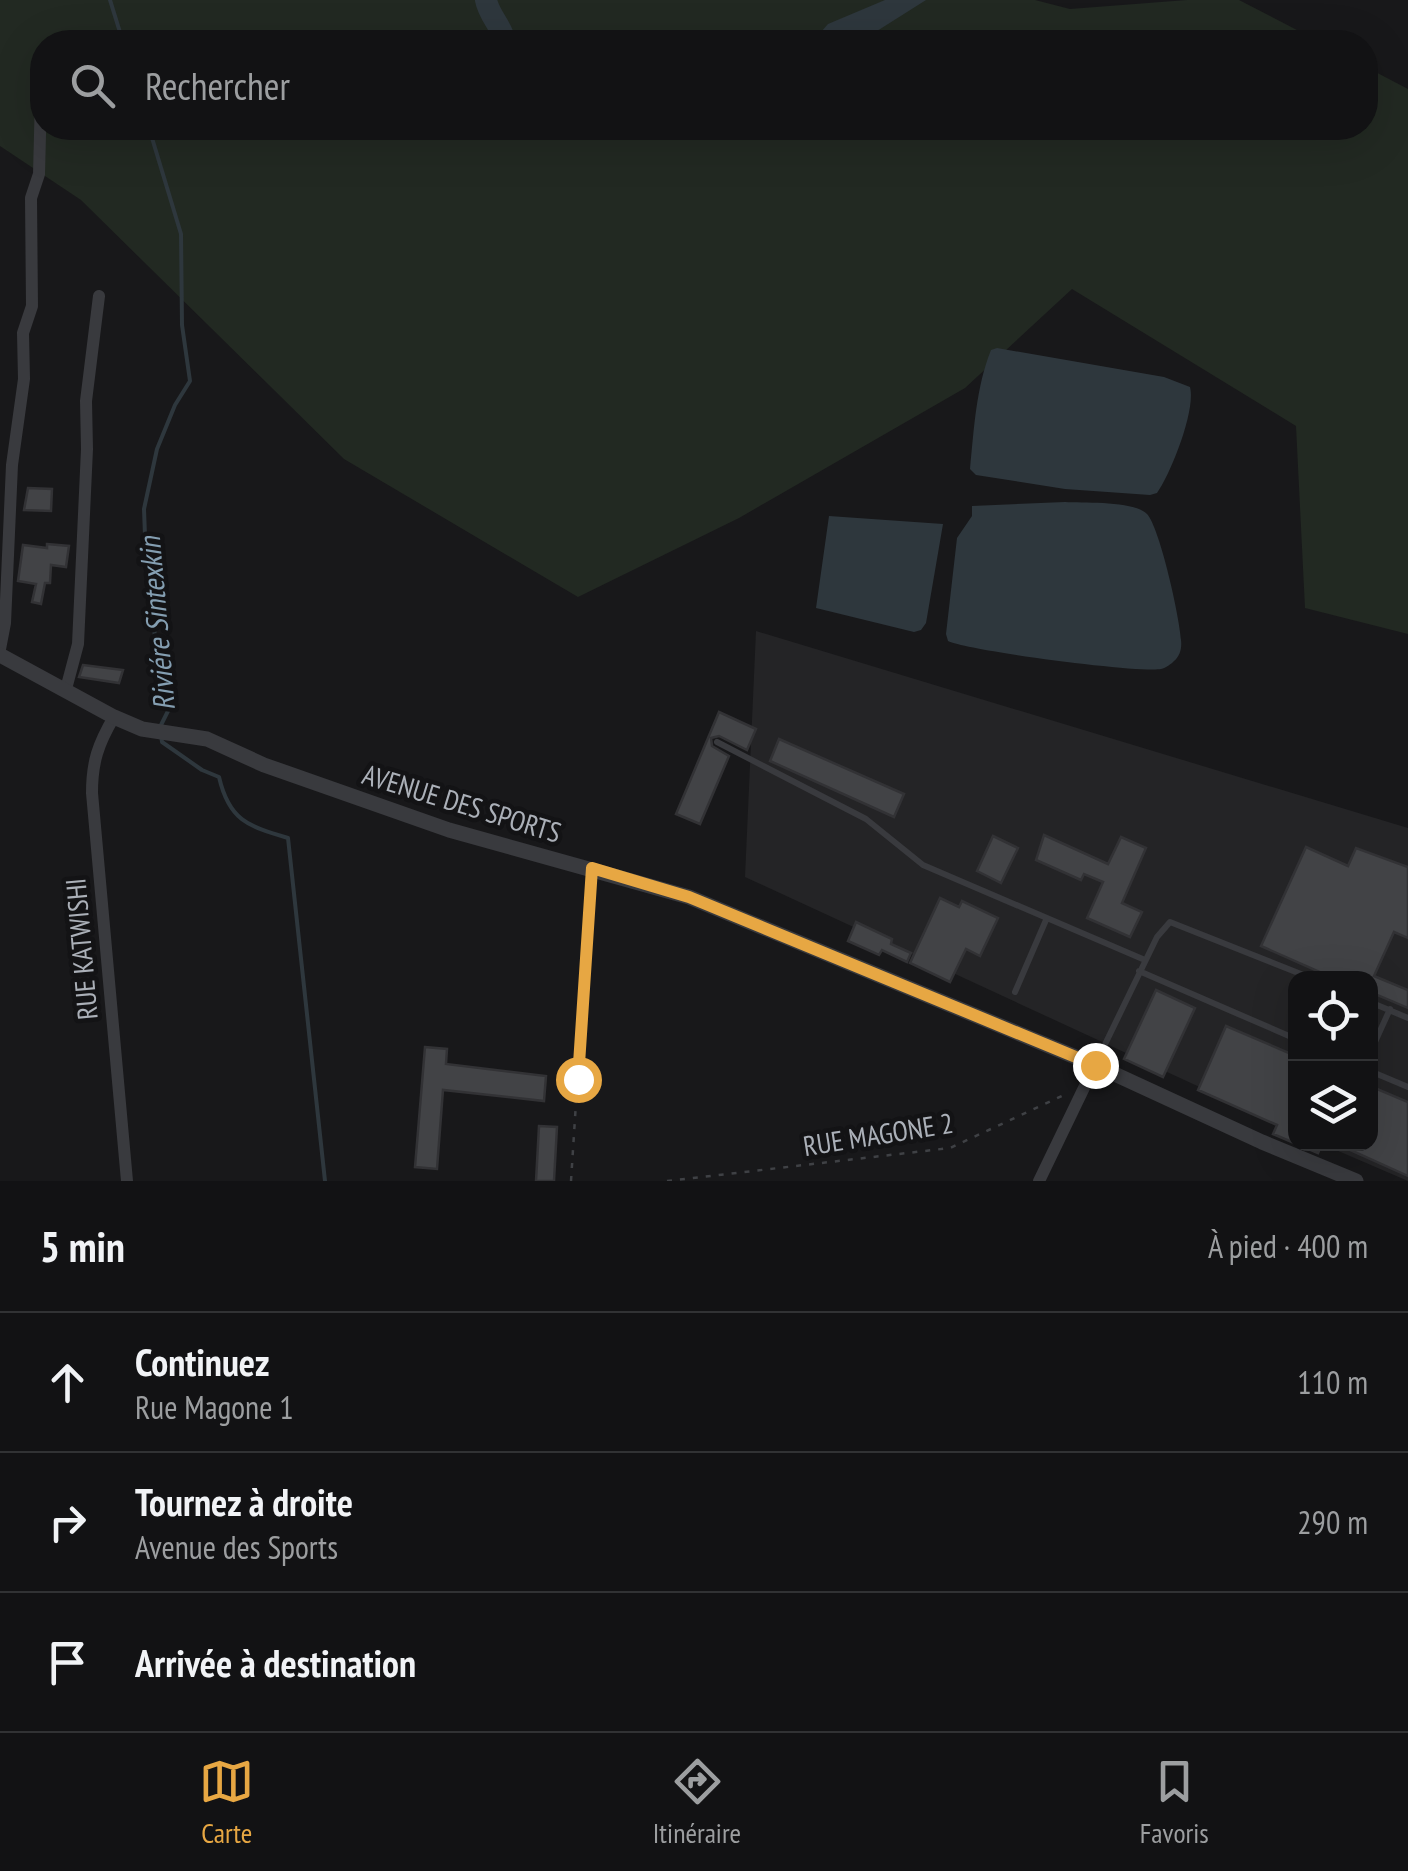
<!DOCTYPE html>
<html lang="fr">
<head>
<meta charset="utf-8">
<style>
	:root { --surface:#121214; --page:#1f2022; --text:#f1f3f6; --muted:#9c9ea0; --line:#313234; --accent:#e7a743 }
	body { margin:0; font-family:"PT Sans Narrow",sans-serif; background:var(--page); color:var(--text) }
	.controls { position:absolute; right:30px; bottom:30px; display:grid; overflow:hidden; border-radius:20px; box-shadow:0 10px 40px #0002 }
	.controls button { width:90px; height:90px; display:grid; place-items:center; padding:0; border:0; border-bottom:2px solid var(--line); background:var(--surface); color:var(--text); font:50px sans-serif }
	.stop { position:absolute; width:30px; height:30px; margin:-22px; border:8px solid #e7a743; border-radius:50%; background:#fff }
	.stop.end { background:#e7a743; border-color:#fff; box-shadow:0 2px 10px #0008 }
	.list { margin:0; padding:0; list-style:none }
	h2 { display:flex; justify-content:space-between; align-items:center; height:130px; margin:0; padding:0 40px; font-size:42px }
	h2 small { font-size:32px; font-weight:400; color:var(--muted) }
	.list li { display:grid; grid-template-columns:65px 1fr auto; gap:30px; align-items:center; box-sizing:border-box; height:140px; padding:0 40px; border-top:2px solid var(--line) }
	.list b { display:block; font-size:38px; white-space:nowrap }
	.list p { margin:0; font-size:32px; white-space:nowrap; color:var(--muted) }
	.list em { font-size:32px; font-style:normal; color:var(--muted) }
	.icon { flex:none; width:55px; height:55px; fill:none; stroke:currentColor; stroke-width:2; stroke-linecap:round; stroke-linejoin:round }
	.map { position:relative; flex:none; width:1408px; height:1181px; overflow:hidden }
	.search { position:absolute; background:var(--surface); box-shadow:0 10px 40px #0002; left:30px; right:30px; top:30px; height:110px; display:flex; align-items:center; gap:25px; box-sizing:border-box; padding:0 35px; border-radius:40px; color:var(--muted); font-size:38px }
	.sheet { height:550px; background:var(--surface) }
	nav { display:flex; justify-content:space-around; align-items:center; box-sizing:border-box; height:140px; border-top:2px solid var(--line); background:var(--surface); font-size:28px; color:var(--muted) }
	nav a { display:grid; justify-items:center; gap:5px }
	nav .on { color:var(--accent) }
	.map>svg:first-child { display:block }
	.built { fill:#242426 }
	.green { fill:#222922 }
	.water { fill:#2e373d }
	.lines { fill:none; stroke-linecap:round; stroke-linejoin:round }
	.stream { stroke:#2e373d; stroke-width:4 }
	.river { stroke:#2e373d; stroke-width:22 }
	.building { fill:#424346; stroke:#323235; stroke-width:2.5 }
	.path { stroke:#3f4145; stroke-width:2.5; stroke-dasharray:5 8; stroke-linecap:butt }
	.service { stroke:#393a3e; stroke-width:6 }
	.minor { stroke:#393a3e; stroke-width:12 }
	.tertiary { stroke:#393a3e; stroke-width:15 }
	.route { stroke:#e7a743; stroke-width:12 }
	.labels { text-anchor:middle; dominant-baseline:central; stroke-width:9; stroke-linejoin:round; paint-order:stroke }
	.street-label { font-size:28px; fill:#abb0b8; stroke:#131315 }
	.water-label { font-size:30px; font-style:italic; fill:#849eb1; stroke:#131315 }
</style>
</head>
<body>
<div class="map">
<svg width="1408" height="1181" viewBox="0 0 1408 1181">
	<rect width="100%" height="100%" fill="#18181a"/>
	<path class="built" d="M756 631 1408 828V1181L1322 1144H1370V978H1296L1295 1131 745 877Z"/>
	<path class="green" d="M0 0H1035L1070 9 1187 0H1239L1320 42H42V128H1366V67L1408 89V634L1305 608 1296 426 1072 289 965 388 739 518 578 597 344 459 81 200 0 146Z"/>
	<path class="water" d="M885 0H926L877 31 844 42H804L814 40 828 24Z
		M997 348 1164 377 1190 387C1196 410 1171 473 1157 493L1150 495 1065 489 976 475 970 469C974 430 976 387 991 350Z
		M1065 502C1085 503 1135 501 1147 514 1160 528 1180 619 1181 640 1182 648 1180 656 1174 661 1171 664 1166 668 1161 669 1139 673 969 651 948 641L946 634 957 538 972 516V506Z
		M829 516 943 524 926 623 921 630 914 632 816 608Z"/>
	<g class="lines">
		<path class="stream" d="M110 0 123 42
			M149 128 181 234 182 325 190 381 175 405 157 449 144 509 145 536 153 559 155 657 170 707 161 725
			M161 735 162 742 202 770 219 777C229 820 247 826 288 838L325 1181"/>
		<path class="river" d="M486 0C489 16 502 26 505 42"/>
	</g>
	<path class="building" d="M28 488 52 489 51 511 24 510Z
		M47 544 69 546 66 567 51 565 50 583H45L41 604 32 602 36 584 18 581 23 545 47 548Z
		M83 665 123 670 119 683 79 677Z
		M719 712 756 729 747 750 719 736 711 738 712 746 729 756 700 824 676 814Z
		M779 739 904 794 894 817 770 761Z
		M1044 835 1108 864 1121 837 1146 848 1122 903 1142 912 1130 937 1087 918 1103 882 1084 874 1081 880 1036 860Z
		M993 836 1018 848 1001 883 977 871Z
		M1306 847 1348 866 1356 848 1408 867V938L1394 932 1374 976 1408 990V1008L1370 992V978H1333L1261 946Z
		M940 898 959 907 962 901 998 918 980 956 966 949 950 982 910 963Z
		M856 922 892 939 891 944 911 953 907 962 882 950 879 955 848 941Z
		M1156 990 1195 1008 1163 1077 1124 1059Z
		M1226 1026 1296 1056V1144H1322L1318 1153 1273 1134 1277 1125 1198 1090Z
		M425 1047 447 1049 446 1064 546 1076 544 1101 443 1090 437 1169 415 1167Z
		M1370 1086 1408 1102V1176L1337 1144H1370Z
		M539 1126 557 1127 554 1181H536Z"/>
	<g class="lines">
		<path class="path" d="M571 1181 590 883
			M667 1181 950 1148 1064 1095"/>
		<path class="service" d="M717 742 866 819 923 865 1145 960
			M1139 971 1296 1039
			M1015 992 1046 920
			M1370 1002 1408 1018
			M1370 1053 1390 1009
			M1095 1065 1157 937 1170 922 1311 978
			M1370 1071 1408 1087"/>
		<path class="minor" d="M0 649 5 623 12 465 24 379 23 333 32 306 31 198 39 174 42 56
			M66 689 78 644 87 449 86 401 99 296
			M114 717C98 744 92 762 92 793L127 1181
			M1039 1181 1095 1065"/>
		<path class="tertiary" d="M0 655 114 717 142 729 207 739 264 765 449 830 689 897 1095 1065 1262 1142 1356 1181"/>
	</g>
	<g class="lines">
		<path class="route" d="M578 1079 592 868 689 897 1095 1065"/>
	</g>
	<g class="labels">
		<g class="street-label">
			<text transform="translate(462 803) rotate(17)">AVENUE DES SPORTS</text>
			<text transform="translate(81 949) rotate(-95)">RUE KATWISHI</text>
			<text transform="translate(878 1134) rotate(-9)">RUE MAGONE 2</text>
		</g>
		<g class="water-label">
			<text transform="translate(156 624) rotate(-95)">Riviére Sintexkin</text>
		</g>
	</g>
</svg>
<div class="controls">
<button><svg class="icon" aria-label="locate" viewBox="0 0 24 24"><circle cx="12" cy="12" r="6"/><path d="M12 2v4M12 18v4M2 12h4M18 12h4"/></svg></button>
<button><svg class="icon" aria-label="layers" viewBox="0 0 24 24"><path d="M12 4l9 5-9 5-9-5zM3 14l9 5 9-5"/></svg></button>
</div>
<div class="stop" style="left:578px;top:1079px"></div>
<div class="stop end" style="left:1095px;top:1065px"></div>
<div class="search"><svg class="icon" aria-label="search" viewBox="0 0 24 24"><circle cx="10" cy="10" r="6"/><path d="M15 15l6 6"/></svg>Rechercher</div>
</div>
<section class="sheet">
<h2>5 min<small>À pied · 400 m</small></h2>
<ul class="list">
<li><svg class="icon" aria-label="ahead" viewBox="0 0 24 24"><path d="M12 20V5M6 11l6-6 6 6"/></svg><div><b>Continuez</b><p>Rue Magone 1</p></div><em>110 m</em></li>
<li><svg class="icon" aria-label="right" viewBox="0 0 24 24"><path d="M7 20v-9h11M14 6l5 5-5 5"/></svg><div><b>Tournez à droite</b><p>Avenue des Sports</p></div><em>290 m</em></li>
<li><svg class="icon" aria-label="arrive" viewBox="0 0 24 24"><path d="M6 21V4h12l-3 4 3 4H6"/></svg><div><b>Arrivée à destination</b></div></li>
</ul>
</section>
<nav>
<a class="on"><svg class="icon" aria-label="map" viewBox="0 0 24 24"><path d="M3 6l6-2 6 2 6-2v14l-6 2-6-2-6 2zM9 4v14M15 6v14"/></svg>Carte</a>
<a><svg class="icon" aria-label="directions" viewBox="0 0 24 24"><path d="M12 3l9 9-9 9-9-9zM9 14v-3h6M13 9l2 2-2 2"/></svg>Itinéraire</a>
<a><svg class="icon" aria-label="saved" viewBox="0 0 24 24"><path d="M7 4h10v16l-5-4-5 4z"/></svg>Favoris</a>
</nav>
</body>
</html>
